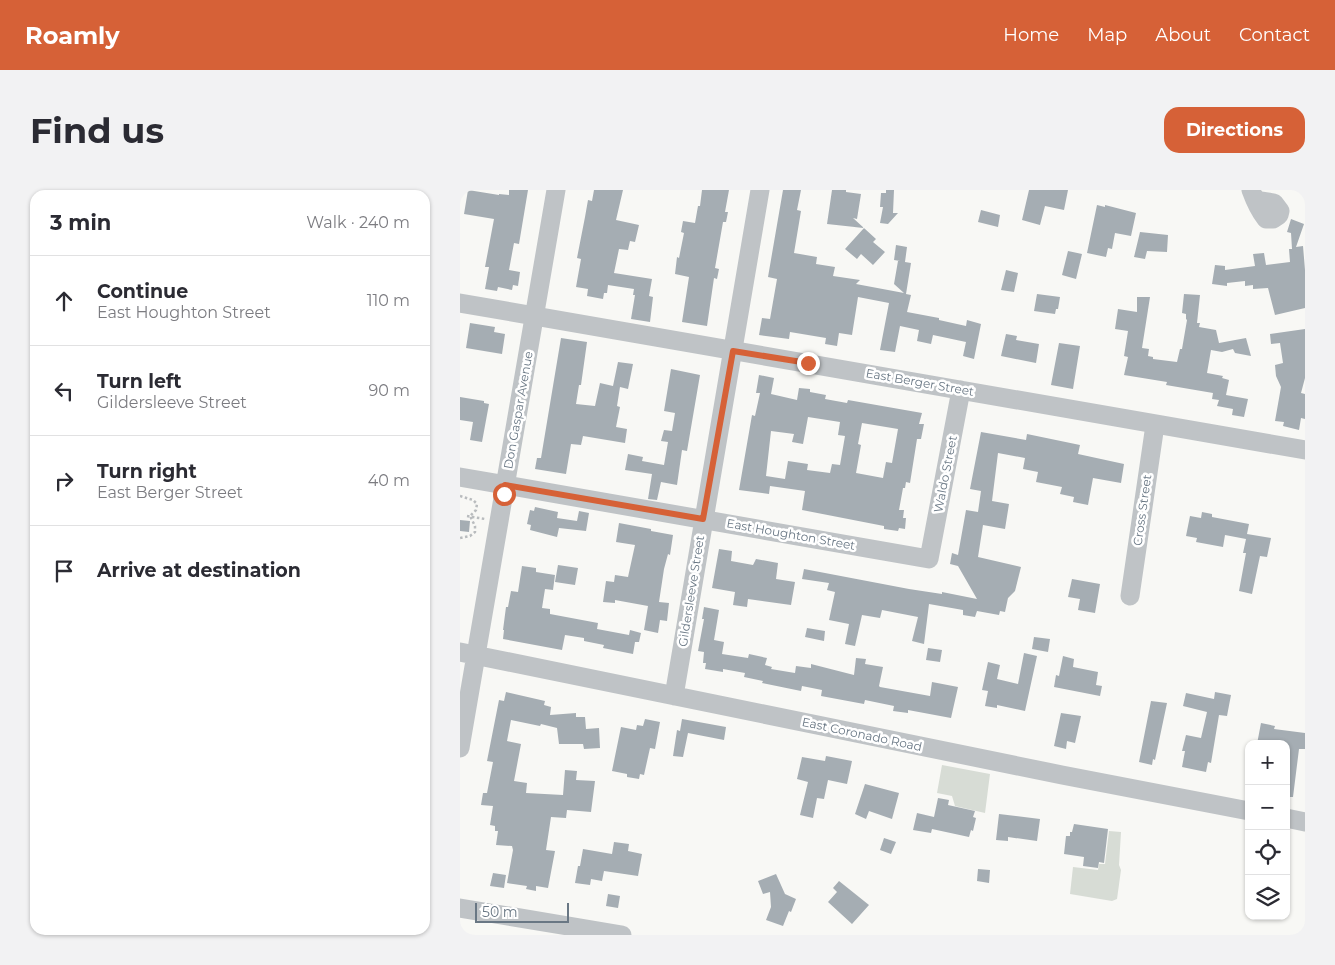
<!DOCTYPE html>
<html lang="en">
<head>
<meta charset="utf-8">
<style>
	:root { --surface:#fff; --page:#f2f2f3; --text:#2b2b33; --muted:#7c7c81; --line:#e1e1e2; --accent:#d66137 }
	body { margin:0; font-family:Montserrat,sans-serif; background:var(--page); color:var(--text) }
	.controls { position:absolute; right:15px; bottom:15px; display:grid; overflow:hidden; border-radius:10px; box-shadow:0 1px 4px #0004 }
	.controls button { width:45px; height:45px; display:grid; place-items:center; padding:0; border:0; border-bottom:1px solid var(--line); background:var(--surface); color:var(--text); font:25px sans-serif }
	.scale { position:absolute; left:15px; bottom:12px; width:94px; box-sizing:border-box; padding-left:5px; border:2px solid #697784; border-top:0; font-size:14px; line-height:18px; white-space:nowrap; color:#697784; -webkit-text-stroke:4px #fff; paint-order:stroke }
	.stop { position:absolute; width:15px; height:15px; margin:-11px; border:4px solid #d66137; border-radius:50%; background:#fff }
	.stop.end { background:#d66137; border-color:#fff; box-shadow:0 1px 5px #0008 }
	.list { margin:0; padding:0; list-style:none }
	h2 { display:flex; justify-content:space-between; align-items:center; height:65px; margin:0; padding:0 20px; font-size:21px }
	h2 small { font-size:16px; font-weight:400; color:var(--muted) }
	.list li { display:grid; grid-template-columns:32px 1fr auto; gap:15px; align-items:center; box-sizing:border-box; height:90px; padding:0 20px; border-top:1px solid var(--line) }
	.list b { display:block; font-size:19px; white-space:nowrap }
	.list p { margin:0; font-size:16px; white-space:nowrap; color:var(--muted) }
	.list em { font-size:16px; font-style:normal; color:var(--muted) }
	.icon { flex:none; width:28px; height:28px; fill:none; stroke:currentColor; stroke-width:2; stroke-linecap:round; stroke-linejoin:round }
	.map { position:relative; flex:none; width:845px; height:745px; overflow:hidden; border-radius:15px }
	header { display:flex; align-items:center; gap:30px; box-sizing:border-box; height:70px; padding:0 25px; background:var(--accent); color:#fff }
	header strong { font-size:24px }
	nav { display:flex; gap:28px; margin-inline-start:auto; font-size:18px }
	.intro { display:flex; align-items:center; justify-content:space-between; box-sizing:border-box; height:120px; padding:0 30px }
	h1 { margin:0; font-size:35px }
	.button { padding:12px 22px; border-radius:15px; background:var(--accent); color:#fff; font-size:18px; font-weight:700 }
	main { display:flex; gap:30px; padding:0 30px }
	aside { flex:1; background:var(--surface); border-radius:15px; box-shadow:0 1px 4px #0004 }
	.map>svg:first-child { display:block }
	.green { fill:#d7dcd5 }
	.building { fill:#a5adb3; fill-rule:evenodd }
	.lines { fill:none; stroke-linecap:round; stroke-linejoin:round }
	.path { stroke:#b9bcbe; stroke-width:2.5; stroke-dasharray:2.5 2.5; stroke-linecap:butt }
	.minor { stroke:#bfc3c6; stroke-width:19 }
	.route { stroke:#d66137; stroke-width:6 }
	.labels { text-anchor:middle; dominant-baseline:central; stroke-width:5; stroke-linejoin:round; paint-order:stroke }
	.street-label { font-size:12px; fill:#697784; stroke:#fff }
</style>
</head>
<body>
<header>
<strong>Roamly</strong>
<nav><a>Home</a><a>Map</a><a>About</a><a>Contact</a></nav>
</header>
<div class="intro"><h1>Find us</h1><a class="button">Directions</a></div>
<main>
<aside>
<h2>3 min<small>Walk · 240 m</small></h2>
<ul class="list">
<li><svg class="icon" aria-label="ahead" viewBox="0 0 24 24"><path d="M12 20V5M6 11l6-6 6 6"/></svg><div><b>Continue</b><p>East Houghton Street</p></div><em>110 m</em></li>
<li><svg class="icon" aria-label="left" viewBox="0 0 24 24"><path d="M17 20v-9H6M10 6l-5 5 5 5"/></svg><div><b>Turn left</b><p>Gildersleeve Street</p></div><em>90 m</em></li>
<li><svg class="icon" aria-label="right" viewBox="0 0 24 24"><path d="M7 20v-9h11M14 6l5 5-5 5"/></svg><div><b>Turn right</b><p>East Berger Street</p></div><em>40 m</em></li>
<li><svg class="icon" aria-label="arrive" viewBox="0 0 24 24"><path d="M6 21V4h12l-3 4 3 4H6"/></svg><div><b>Arrive at destination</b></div></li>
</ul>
</aside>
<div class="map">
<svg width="845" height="745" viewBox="0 0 845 745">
	<rect width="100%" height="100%" fill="#f8f8f5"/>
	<path class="green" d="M482 575 530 584 525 623 495 616 492 606 477 603Z
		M649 641 661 642 659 675 661 680 657 709 652 711 610 704 613 677 638 680 639 674H645Z"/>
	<path class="building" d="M8 0 39 5V4L49 5V0H68L59 54 54 53 49 80 60 82 58 96 53 95 52 100 38 97 37 101 25 99 29 77H25L34 29 4 24Z
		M134 0H163L156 30 179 35 175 52 170 51 168 60 159 59 154 83 192 89 189 106 193 107 190 132 171 129 175 105H173L174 99 148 95 147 103H144L143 109 127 106 128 99 116 97 121 69 117 68 125 27 128 10 132 11Z
		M242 0H269L265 22H268L266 32H263L255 78 259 79 257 89 254 88 247 136 222 132 229 87 215 84 217 67 219 68 224 43 221 42 223 31 235 33 238 16H240Z
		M323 0H341L337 20 341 21 334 63 357 67 356 74 375 77 373 86 400 90 396 94 444 103 434 94 438 71H440L434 70 436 55 447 57 445 72 451 73 446 104 451 105 447 122 479 128V130L506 136 507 130 521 134 514 169 503 166 506 152 473 145 471 154 457 151 459 140 440 136 435 162 420 160 429 113 398 107 392 145 379 143 377 156 365 154 366 148 330 142 329 149 299 145 302 128 310 129 317 89 308 87Z
		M372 0H386V2L401 4 397 29 393 28 416 49 413 52 425 62 413 75 401 64 397 69 385 59 404 38 367 34Z
		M426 0H434L433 23H438L428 34 420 33 423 17H420L421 3H426Z
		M569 0H608L604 20 585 16 580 35 562 30Z
		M637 15 645 17V15L676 23 671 46 655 43 652 59 648 58 646 67 627 63Z
		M521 20 540 25 538 37 518 32Z
		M831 29 844 34 836 57 843 56 845 80V118L815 125 808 98 793 99V95L785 96V91L767 93V96L752 94 755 75 765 76V80L795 76 793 64 804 63 806 75 830 72 829 59H832L831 43 827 42Z
		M680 42 708 45 707 62 687 61 685 69 674 67Z
		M608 61 622 64 616 89 602 85Z
		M546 80 558 83 554 102 541 100Z
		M577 104 600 107 598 119H596L595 124 574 121Z
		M724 104 740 105 737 133H740L739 137 756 140 759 153 786 148 791 166 775 163 773 159 762 162 751 160 747 183 763 186 762 188 769 190 766 205 788 209 784 227 772 225 773 219 757 216 759 210 752 209 753 203 706 195 707 192 664 185 668 167 664 166 668 141 655 139 658 119 677 122V107H690L682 158 689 159 688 166 693 167V169L717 172 720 159H722L727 130 726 129V124L722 123Z
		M10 133 35 137 34 142 45 144 42 164 6 158Z
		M845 139V188L841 203 845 204V229L841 228 839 240 823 236 824 232 815 231 821 197 816 186 815 175 823 173 820 153 811 154 810 144Z
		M546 144 557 146 556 150 579 154 576 173 541 166Z
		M101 148 127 152 121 195H119L116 214 135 216 140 193 153 196 158 172 173 174 168 199 160 197 157 216 160 217 156 237 167 239 165 253 123 246 121 255 111 254 106 284 75 279 77 268H81Z
		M599 153 620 156 613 199 591 195Z
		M211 179 240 185 227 261 222 260 217 295 201 292 197 310 188 309 192 284 165 280 168 264 183 267 182 271 204 275 208 252 201 251 204 240 212 241 215 223 204 221Z
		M299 185 314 188 311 204 337 210 339 198 350 199V202L366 205 365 209 387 213 388 210 462 223 459 234H464L461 249H457L450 293 446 292 445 298H443L439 320H444L443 328H446L445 339 439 338 438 341 424 339V336L342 320 345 301 310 296 309 304 279 300 292 225 295 226 300 203H296ZM348 227 380 232 378 245 385 246 380 275 372 274 370 283 347 280 348 274 328 271 325 289 306 286 311 241 334 244 332 252 343 254ZM402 233 438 239 432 273 426 272 423 288 396 283 401 255 398 254Z
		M0 207 24 211V213L29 214 22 252 10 250 13 232 0 230Z
		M521 242 566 250 567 244 620 255 618 264 664 274 661 293 633 288 628 315 613 312 614 307 600 304 602 297 576 292 578 282 563 279 565 268 538 263 532 311 549 314 545 339 523 335 518 367 561 377 555 401 548 408 545 422 540 421 539 425 517 421 515 427 503 425V420L469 414 464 454 452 451 458 427 422 420 420 428 402 425 395 456 385 454 389 434 369 430 375 402 367 400 369 393 342 389 344 379 449 399 482 404V402L517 409 498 376 490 374 492 363 498 365 506 320 518 322 521 301 510 299Z
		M75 317 98 322 97 328 117 331 119 321 129 323 126 341 99 338 97 347 70 340 71 335 67 334 70 320 74 321Z
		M742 322 752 324V327L789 334 787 344 811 348 807 367 800 366 792 404 779 401 786 363H783L786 349 765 345 763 357 736 352 737 348 726 346 730 326 741 328Z
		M0 330 10 331 9 342 0 341Z
		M159 333 191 339V341L213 345 210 365 208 364 204 379 199 412 209 413 207 431 200 430 198 443 184 440 188 416 155 410V413L143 412 146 391 154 392 155 385 168 387 175 355 156 352Z
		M259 359 272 361 271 371 293 375 296 369 318 373 316 389 335 392 331 415 288 409 287 417 273 415 275 402 252 398Z
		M98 375 118 378 115 395 95 392Z
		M62 376 76 378V382L95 385 93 400 85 399 82 418 90 419V424L138 433 137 439 169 445 170 440 181 443 179 452H175L173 464 143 458 144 455 124 451V448L105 445 102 460 43 449 44 440H43L46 417H48L51 401 58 402Z
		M612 389 640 394 635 423 618 420 620 409 608 407Z
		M244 417 259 420 254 450 264 452 262 464 288 468 289 464 307 468 305 475 312 477 311 479 335 483 336 476 351 478V474L394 485 396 468 406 469 405 474 423 477 419 496 420 497 470 506 472 492 498 497 491 528 448 520V523L433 521 434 516 405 510 404 514 361 506 362 500 342 496 341 501 302 493 303 491 284 487 285 483 263 479V482L245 479 246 473H243L244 462 238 461 244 429H242Z
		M347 438 365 441 364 451 345 447Z
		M574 447 590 449 588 462 572 459Z
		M468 458 482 460 480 472 466 470Z
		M564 463 577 466 565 521 537 515V518L525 516 528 501 522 500 528 472 540 475 537 489 558 494Z
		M603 466 614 469 613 477 638 482 636 495 642 496 640 506 594 497 596 485 599 486Z
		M46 502 85 511 84 515 91 517 90 525 116 523V527H125L126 539 139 538 140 558 124 559 123 554H99L97 538 81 534 80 536 51 530 47 551 61 554 54 591 67 593 66 603 103 605 105 580 117 581 116 590 135 591 131 622 107 620 106 628 91 627 86 660 95 661 88 698 76 696V701L66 699 67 696 47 693 53 660 52 656 36 655 38 641H35V636L30 635 33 616 21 615 23 603H27L33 572 27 571 39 510 44 511Z
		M755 502 771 505 767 526 759 525 751 573 748 572 746 582 722 577 725 561H722L726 545 741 548 747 522 723 516 726 503 754 509Z
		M691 511 707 513 695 570 693 569 692 575 679 572Z
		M601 523 621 526 615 553 607 551 606 559 594 556Z
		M185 529 200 532 195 559 190 558 184 585 180 584 179 589 167 587V584L152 581 161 537 176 540 177 535 183 536Z
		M222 529 266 537 264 550 228 543 223 567 213 566 217 540 220 541Z
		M801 533 815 536 814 539 845 543V559H839L833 607H826V554H797Z
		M366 566 392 571 387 594 368 590 364 609 357 608 353 628 340 625 348 592 337 589 342 567 365 571Z
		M405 594 439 603 432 629 409 621 406 629 395 624Z
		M478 608 489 610 488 615 515 621 513 627 516 628 513 641 511 640 509 647 472 639 471 643 453 640 457 623 474 627Z
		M539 624 580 629 577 651 548 647V651L536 650Z
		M614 634 648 639 644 673 639 672 638 678 623 676 624 667 604 664 606 646H610V642H612Z
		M424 648 436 652 431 664 420 660Z
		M154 652 169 654 168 661 182 664 178 686 144 681 142 691 131 689 130 695 115 693 118 676H120L123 659 152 664Z
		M518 679 530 680 529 693 517 691Z
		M33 683 46 685 44 698 30 696Z
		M316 684 325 704 336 709 331 722 329 721 323 736 306 730 311 717 310 702 303 704 298 691Z
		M379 691 409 715 392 734 368 712 377 702 373 698Z
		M148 704 160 706 158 718 146 716Z"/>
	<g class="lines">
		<path class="path" d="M0 306 13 310 17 314 16 320 10 326 15 336V342L10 346 0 348
			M7 326 25 329"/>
		<path class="minor" d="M791 0C795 11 799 20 806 29H813L819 25 820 21 814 13 802 11 797 14
			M0 113 845 260
			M0 287 469 369 501 200
			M670 406 695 235
			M0 462 602 585 789 621
			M214 506 300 0
			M0 558 96 0
			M826 628 845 632
			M0 718 162 745"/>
	</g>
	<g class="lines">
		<path class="route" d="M44 304 45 295 243 329 273 161 348 173"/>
	</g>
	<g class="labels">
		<g class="street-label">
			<text transform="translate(460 192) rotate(10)">East Berger Street</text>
			<text transform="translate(58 220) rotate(-80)">Don Gaspar Avenue</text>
			<text transform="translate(485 284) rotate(-79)">Waldo Street</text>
			<text transform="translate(682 320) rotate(-82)">Cross Street</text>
			<text transform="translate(331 344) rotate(10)">East Houghton Street</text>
			<text transform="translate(231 401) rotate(-81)">Gildersleeve Street</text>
			<text transform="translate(402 544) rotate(12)">East Coronado Road</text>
		</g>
	</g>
</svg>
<div class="controls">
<button>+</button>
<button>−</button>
<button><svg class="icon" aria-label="locate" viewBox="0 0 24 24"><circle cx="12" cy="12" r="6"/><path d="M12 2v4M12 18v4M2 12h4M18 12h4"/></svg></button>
<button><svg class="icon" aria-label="layers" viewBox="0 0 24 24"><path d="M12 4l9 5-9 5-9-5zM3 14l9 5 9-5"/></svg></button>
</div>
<div class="scale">50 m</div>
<div class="stop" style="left:44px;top:304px"></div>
<div class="stop end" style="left:348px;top:173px"></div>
</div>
</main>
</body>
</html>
